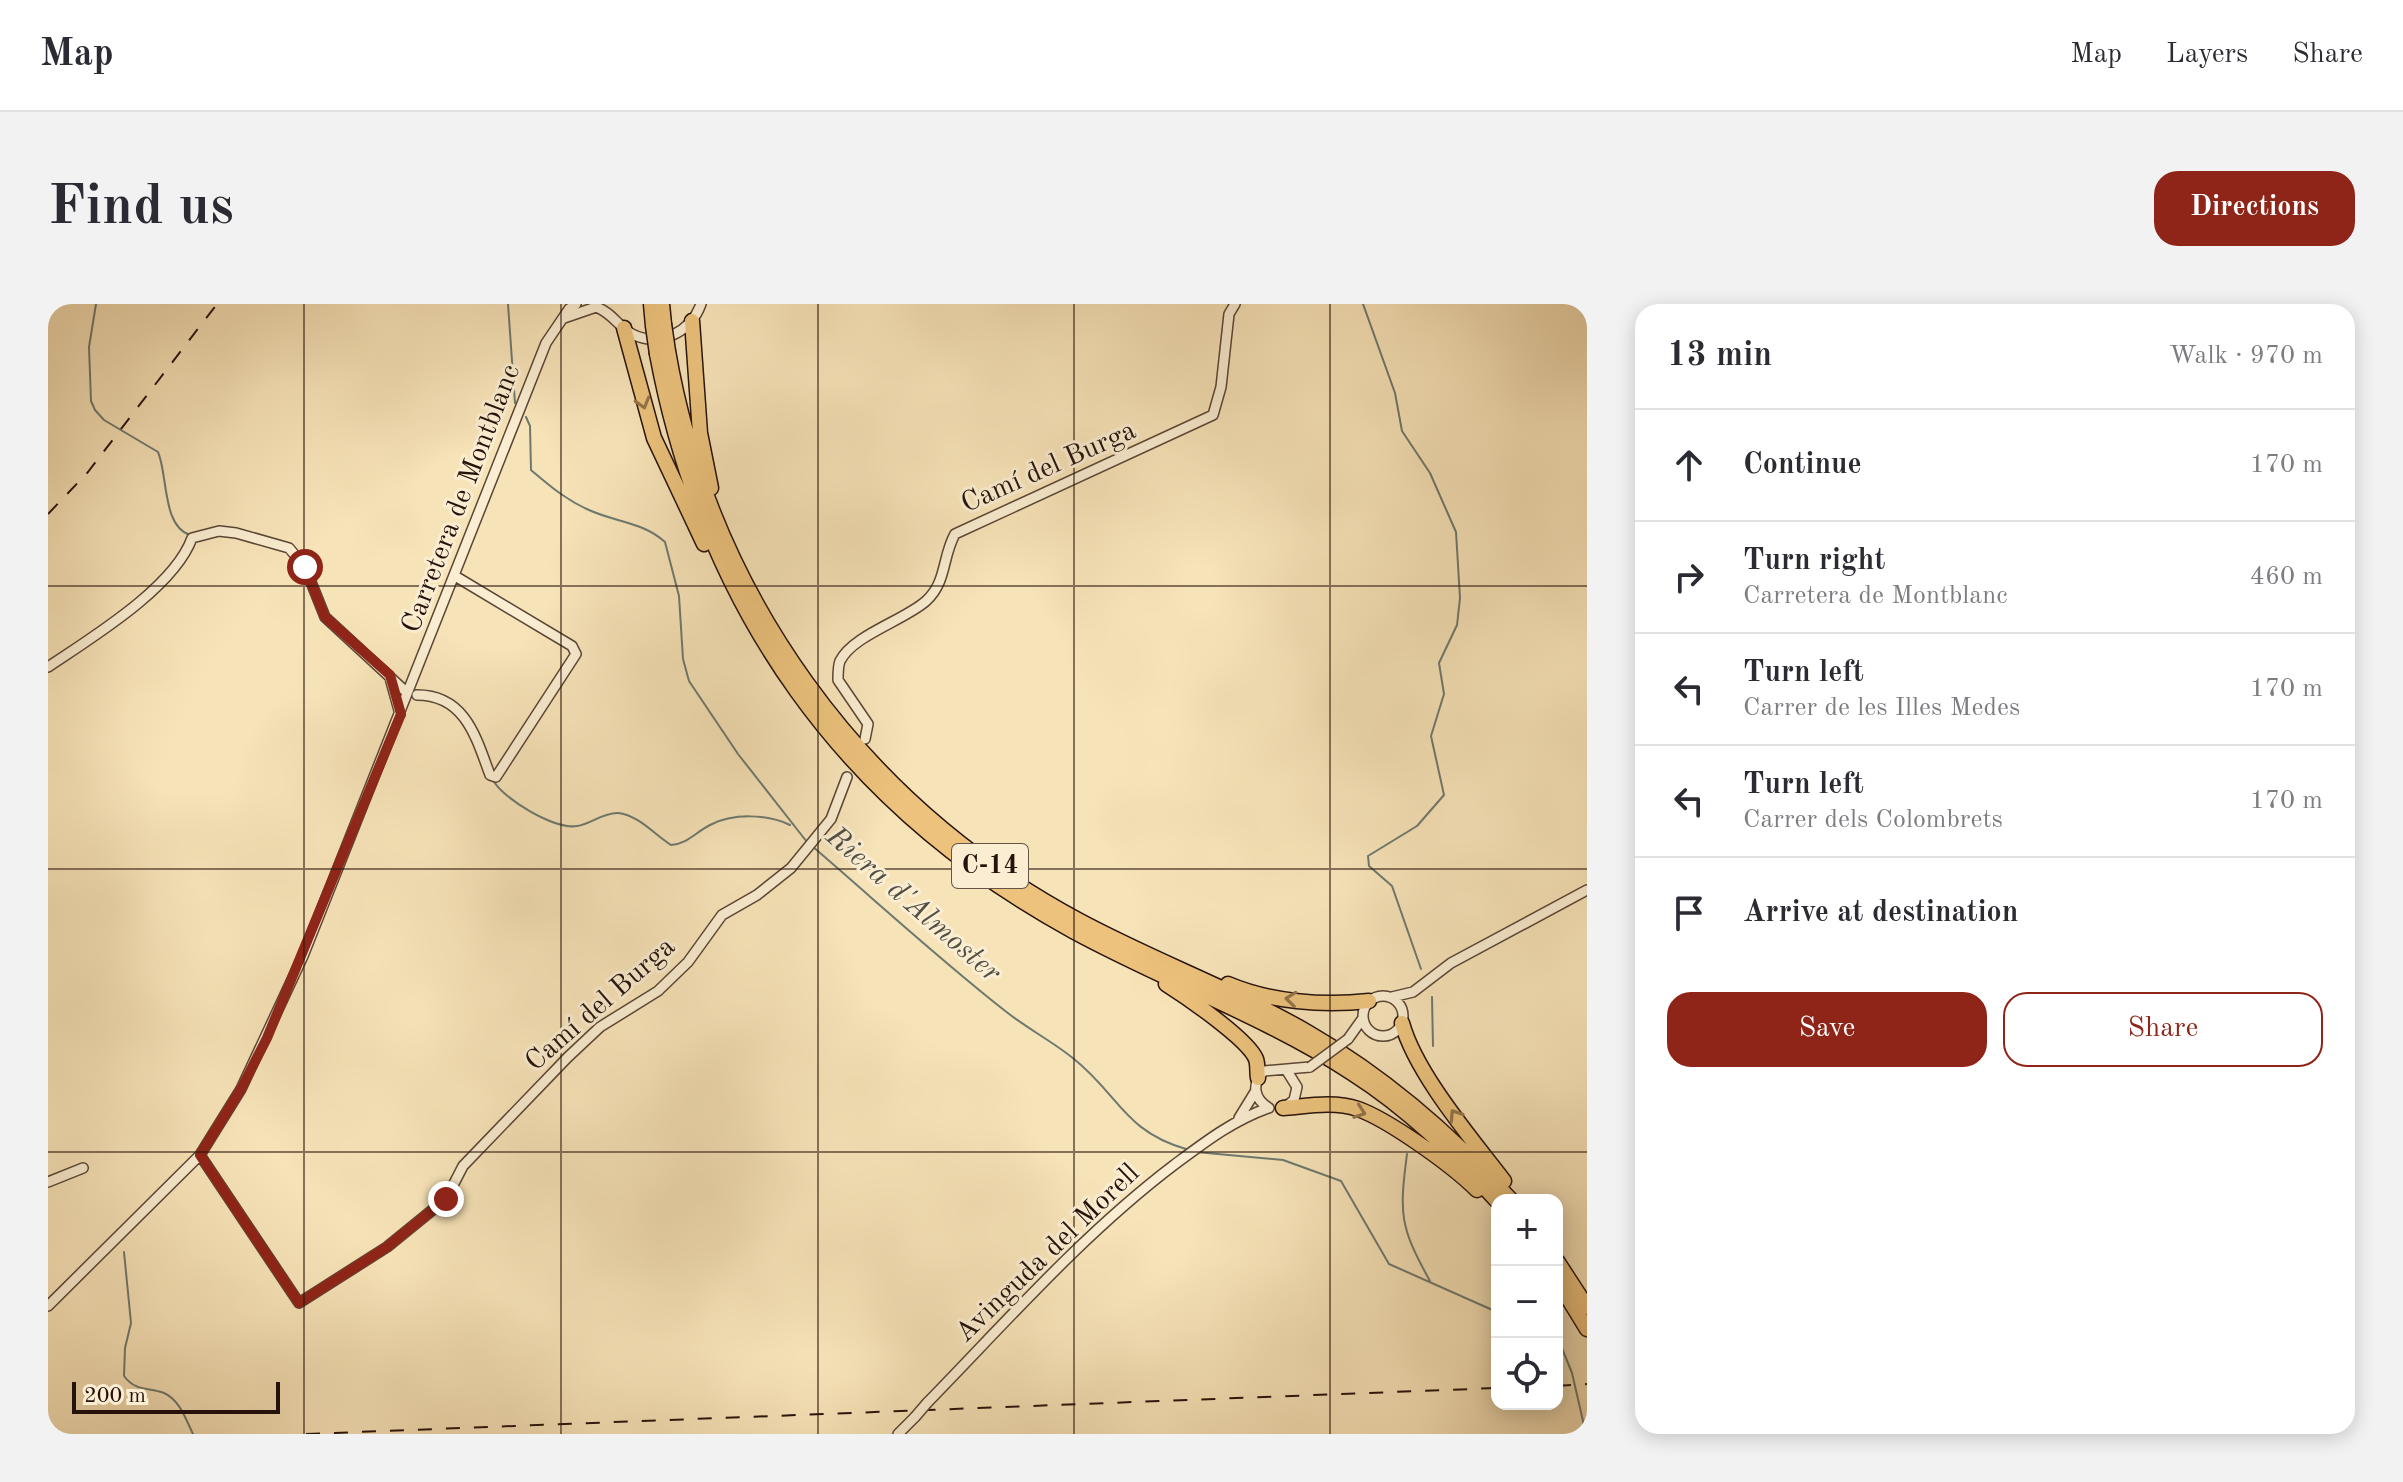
<!DOCTYPE html>
<html lang="en">
<head>
<meta charset="utf-8">
<style>
	:root { --surface:#fff; --page:#f2f2f3; --text:#2b2b33; --muted:#7c7c81; --line:#e1e1e2; --accent:#8f2418 }
	body { margin:0; font-family:"Old Standard TT",serif; background:var(--page); color:var(--text) }
	.controls { position:absolute; right:24px; bottom:24px; display:grid; overflow:hidden; border-radius:16px; box-shadow:0 4px 20px #0003 }
	.controls button { width:72px; height:72px; display:grid; place-items:center; padding:0; border:0; border-bottom:2px solid var(--line); background:var(--surface); color:var(--text); font:40px sans-serif }
	.scale { position:absolute; left:24px; bottom:20px; width:208px; box-sizing:border-box; padding-left:8px; border:4px solid #26120b; border-top:0; font-size:22px; line-height:28px; white-space:nowrap; color:#26120b; -webkit-text-stroke:6px #faedd1; paint-order:stroke }
	.stop { position:absolute; width:24px; height:24px; margin:-18px; border:6px solid #8f2418; border-radius:50%; background:#fff }
	.stop.end { background:#8f2418; border-color:#fff; box-shadow:0 2px 8px #0008 }
	.list { margin:0; padding:0; list-style:none }
	h2 { display:flex; justify-content:space-between; align-items:center; height:104px; margin:0; padding:0 32px; font-size:34px }
	h2 small { font-size:26px; font-weight:400; color:var(--muted) }
	.list li { display:grid; grid-template-columns:52px 1fr auto; gap:24px; align-items:center; box-sizing:border-box; height:112px; padding:0 32px; border-top:2px solid var(--line) }
	.list b { display:block; font-size:30px; white-space:nowrap }
	.list p { margin:0; font-size:26px; white-space:nowrap; color:var(--muted) }
	.list em { font-size:26px; font-style:normal; color:var(--muted) }
	.actions { display:flex; gap:16px; padding:24px 32px }
	.actions a { flex:1; padding:18px 0; border:2px solid var(--accent); border-radius:24px; text-align:center; font-size:28px; color:var(--accent) }
	.actions .main { background:var(--accent); color:#fff }
	.icon { flex:none; width:44px; height:44px; fill:none; stroke:currentColor; stroke-width:2; stroke-linecap:round; stroke-linejoin:round }
	.map { position:relative; flex:none; width:1539px; height:1130px; overflow:hidden; border-radius:24px }
	header { display:flex; align-items:center; gap:48px; box-sizing:border-box; height:112px; padding:0 40px; background:var(--surface); border-bottom:2px solid var(--line) }
	header strong { font-size:38px }
	nav { display:flex; gap:44px; margin-inline-start:auto; font-size:28px }
	.intro { display:flex; align-items:center; justify-content:space-between; box-sizing:border-box; height:192px; padding:0 48px }
	h1 { margin:0; font-size:56px }
	.button { padding:20px 36px; border-radius:24px; background:var(--accent); color:#fff; font-size:28px; font-weight:700 }
	main { display:flex; gap:48px; padding:0 48px }
	aside { flex:1; background:var(--surface); border-radius:24px; box-shadow:0 4px 20px #0003 }
	.map>svg:first-child { display:block }
	.lines { fill:none; stroke-linecap:round; stroke-linejoin:round }
	.stream { stroke:#6d796f; stroke-width:2 }
	.minor-casing { stroke:#5a4636; stroke-width:12 }
	.highway-casing { stroke:#26120b; stroke-width:17 }
	.minor { stroke:#faedd1; stroke-width:9 }
	.highway { stroke:#ecc27c; stroke-width:14 }
	.rail { stroke:#26120b; stroke-width:2; stroke-dasharray:14 14; stroke-linecap:butt }
	.minor-bridge-casing { stroke:#5a4636; stroke-width:12; stroke-linecap:butt }
	.highway-bridge-casing { stroke:#26120b; stroke-width:17; stroke-linecap:butt }
	.minor-bridge { stroke:#faedd1; stroke-width:9 }
	.highway-bridge { stroke:#ecc27c; stroke-width:14 }
	.oneway { stroke:#937349 }
	.route { stroke:#8f2418; stroke-width:10 }
	.grid { fill:none; stroke:#26120b; stroke-width:2; stroke-opacity:0.55 }
	.labels { text-anchor:middle; dominant-baseline:central; stroke-width:6; stroke-linejoin:round; paint-order:stroke }
	.shield { fill:#faedd1; stroke:#665446; stroke-width:2 }
	.shield-label { font-size:26px; font-weight:bold; fill:#26120b }
	.street-label { font-size:28px; fill:#26120b; stroke:#faedd1 }
	.water-label { font-size:30px; font-style:italic; fill:#504e45; stroke:#faedd1 }
</style>
</head>
<body>
<header>
<strong>Map</strong>
<nav><a>Map</a><a>Layers</a><a>Share</a></nav>
</header>
<div class="intro"><h1>Find us</h1><a class="button">Directions</a></div>
<main>
<div class="map">
<svg width="1539" height="1130" viewBox="0 0 1539 1130">
	<rect width="100%" height="100%" fill="#f7e3b8"/>
	<filter id="stains"><feTurbulence type="fractalNoise" baseFrequency=".0025" numOctaves="4"/><feColorMatrix values="0 0 0 0 .2 0 0 0 0 .09 0 0 0 0 .02 0 0 0 .5 -.17"/></filter>
	<radialGradient id="worn" r=".72"><stop offset=".6" stop-color="#630" stop-opacity="0"/><stop offset="1" stop-color="#630" stop-opacity=".3"/></radialGradient>
	<g class="lines">
		<path class="stream" d="M48 0 41 43 43 97 47 106 56 116 110 148C120 171 114 222 142 231
			M460 0 467 99
			M1315 0 1347 89 1354 127 1382 169 1408 228 1412 294 1409 321 1391 359 1396 390 1383 432 1396 491 1369 522 1320 552 1321 562 1344 582 1373 665
			M478 113 482 122 483 166C502 182 518 196 541 206 567 218 595 218 617 238L631 292 635 355 641 377 690 450 759 538
			M445 476C455 495 507 526 529 522 543 520 556 508 570 509 590 511 606 530 623 541 639 540 648 528 662 521 685 509 719 510 742 521
			M764 542C828 597 890 654 956 706 978 724 1004 737 1026 755 1071 791 1076 827 1138 845
			M1384 693 1385 742
			M1148 848 1235 856 1293 877 1341 960 1449 1008
			M1359 850C1351 911 1352 923 1382 977
			M76 948 83 1019 77 1044 76 1072C88 1088 100 1083 116 1089 132 1096 138 1116 145 1130
			M1509 1032 1524 1069 1538 1130"/>
		<defs>
			<path id="minor" d="M516 14 548 3C563 8 570 22 584 30 612 44 643 28 653 0
				M0 363C43 334 126 284 144 234L171 227 188 229 241 244 257 263 277 313 356 386
				M342 374 352 410
				M369 391C417 391 428 433 442 471L448 473 528 350 524 342 407 272
				M817 435 820 420 790 376C790 371 790 362 792 357 805 331 857 316 878 297 899 278 894 253 907 230L1165 111 1173 83 1181 10 1187 0
				M1315 712a20 20 0 1 1 40 0a20 20 0 1 1-40 0Z
				M1344 693 1365 688 1403 659 1539 586
				M1300 735 1315 714
				M1221 804C1206 795 1203 780 1216 767L1262 763
				M1236 804 1246 796 1249 783 1239 767
				M1191 814 1207 788
				M152 851 251 999 339 943 398 895 415 862 520 753 552 723 610 687 640 658 674 611 709 591 743 564 783 515 799 473
				M0 878 35 864
				M0 1002 152 851 193 785 255 652 498 39 521 5 528 0
				M879 1099C959 1017 1035 930 1126 861 1157 838 1184 817 1220 804
				M850 1130 867 1113"/>
			<path id="highway" d="M603 0 605 22
				M614 0 616 20
				M644 17 652 129 663 184
				M576 24 606 134 656 240
				M620 47C662 291 812 499 1030 616 1106 657 1187 686 1261 729 1339 774 1403 830 1463 896
				M609 50C657 306 796 502 1025 627 1117 677 1216 712 1304 769 1359 804 1405 849 1449 897
				M1118 680C1137 692 1200 735 1208 755 1210 760 1209 769 1210 774
				M1180 680C1222 698 1275 702 1321 697
				M1354 719C1368 770 1424 835 1456 877
				M1235 804C1260 802 1286 797 1310 805 1341 816 1405 862 1429 886
				M1509 957 1539 1003
				M1509 976 1539 1025"/>
		</defs>
		<use href="#minor" class="minor-casing"/>
		<use href="#highway" class="highway-casing"/>
		<use href="#minor" class="minor"/>
		<use href="#highway" class="highway"/>
		<path class="rail" d="M0 210 40 168 169 0
			M1509 1082 1539 1080
			M258 1130 1449 1084"/>
		<defs>
			<path id="minor-bridge" d="M1262 763 1300 735
				M867 1113 879 1099"/>
			<path id="highway-bridge" d="M616 20 620 47
				M605 22 609 50"/>
		</defs>
		<use href="#minor-bridge" class="minor-bridge-casing"/>
		<use href="#highway-bridge" class="highway-bridge-casing"/>
		<use href="#minor-bridge" class="minor-bridge"/>
		<use href="#highway-bridge" class="highway-bridge"/>
	</g>
	<defs><path id="oneway-chevron" d="M-2-3.5L2.5 0L-2 3.5" fill="none" stroke-width="1.6" stroke-linecap="round" stroke-linejoin="round" transform="scale(2)"/></defs>
	<g class="oneway">
		<use href="#oneway-chevron" transform="translate(595 99) rotate(74)"/>
		<use href="#oneway-chevron" transform="translate(1243 695) rotate(-174)"/>
		<use href="#oneway-chevron" transform="translate(1312 808) rotate(19)"/>
		<use href="#oneway-chevron" transform="translate(1407 811) rotate(-123)"/>
	</g>
	<g class="lines">
		<path class="route" d="M257 263 277 313 342 371 353 410 219 734 193 785 152 851 251 999 339 943 398 895"/>
	</g>
	<path class="grid" d="M256 0V1130M513 0V1130M770 0V1130M1026 0V1130M1282 0V1130M0 282H1539M0 565H1539M0 848H1539"/>
	<g class="labels">
		<rect class="shield" x="904" y="540" width="76" height="44" rx="6"/>
		<g class="shield-label">
			<text x="942" y="562">C-14</text>
		</g>
		<g class="street-label">
			<text transform="translate(1001 164) rotate(-24)">Camí del Burga</text>
			<text transform="translate(414 195) rotate(-69)">Carretera de Montblanc</text>
			<text transform="translate(553 701) rotate(-41)">Camí del Burga</text>
			<text transform="translate(1000 950) rotate(-44)">Avinguda del Morell</text>
		</g>
		<g class="water-label">
			<text transform="translate(865 601) rotate(41)">Riera d'Almoster</text>
		</g>
	</g>
	<rect width="100%" height="100%" filter="url(#stains)"/>
	<rect width="100%" height="100%" fill="url(#worn)"/>
</svg>
<div class="controls">
<button>+</button>
<button>−</button>
<button><svg class="icon" aria-label="locate" viewBox="0 0 24 24"><circle cx="12" cy="12" r="6"/><path d="M12 2v4M12 18v4M2 12h4M18 12h4"/></svg></button>
</div>
<div class="scale">200 m</div>
<div class="stop" style="left:257px;top:263px"></div>
<div class="stop end" style="left:398px;top:895px"></div>
</div>
<aside>
<h2>13 min<small>Walk · 970 m</small></h2>
<ul class="list">
<li><svg class="icon" aria-label="ahead" viewBox="0 0 24 24"><path d="M12 20V5M6 11l6-6 6 6"/></svg><div><b>Continue</b></div><em>170 m</em></li>
<li><svg class="icon" aria-label="right" viewBox="0 0 24 24"><path d="M7 20v-9h11M14 6l5 5-5 5"/></svg><div><b>Turn right</b><p>Carretera de Montblanc</p></div><em>460 m</em></li>
<li><svg class="icon" aria-label="left" viewBox="0 0 24 24"><path d="M17 20v-9H6M10 6l-5 5 5 5"/></svg><div><b>Turn left</b><p>Carrer de les Illes Medes</p></div><em>170 m</em></li>
<li><svg class="icon" aria-label="left" viewBox="0 0 24 24"><path d="M17 20v-9H6M10 6l-5 5 5 5"/></svg><div><b>Turn left</b><p>Carrer dels Colombrets</p></div><em>170 m</em></li>
<li><svg class="icon" aria-label="arrive" viewBox="0 0 24 24"><path d="M6 21V4h12l-3 4 3 4H6"/></svg><div><b>Arrive at destination</b></div></li>
</ul>
<div class="actions"><a class="main">Save</a><a>Share</a></div>
</aside>
</main>
</body>
</html>
